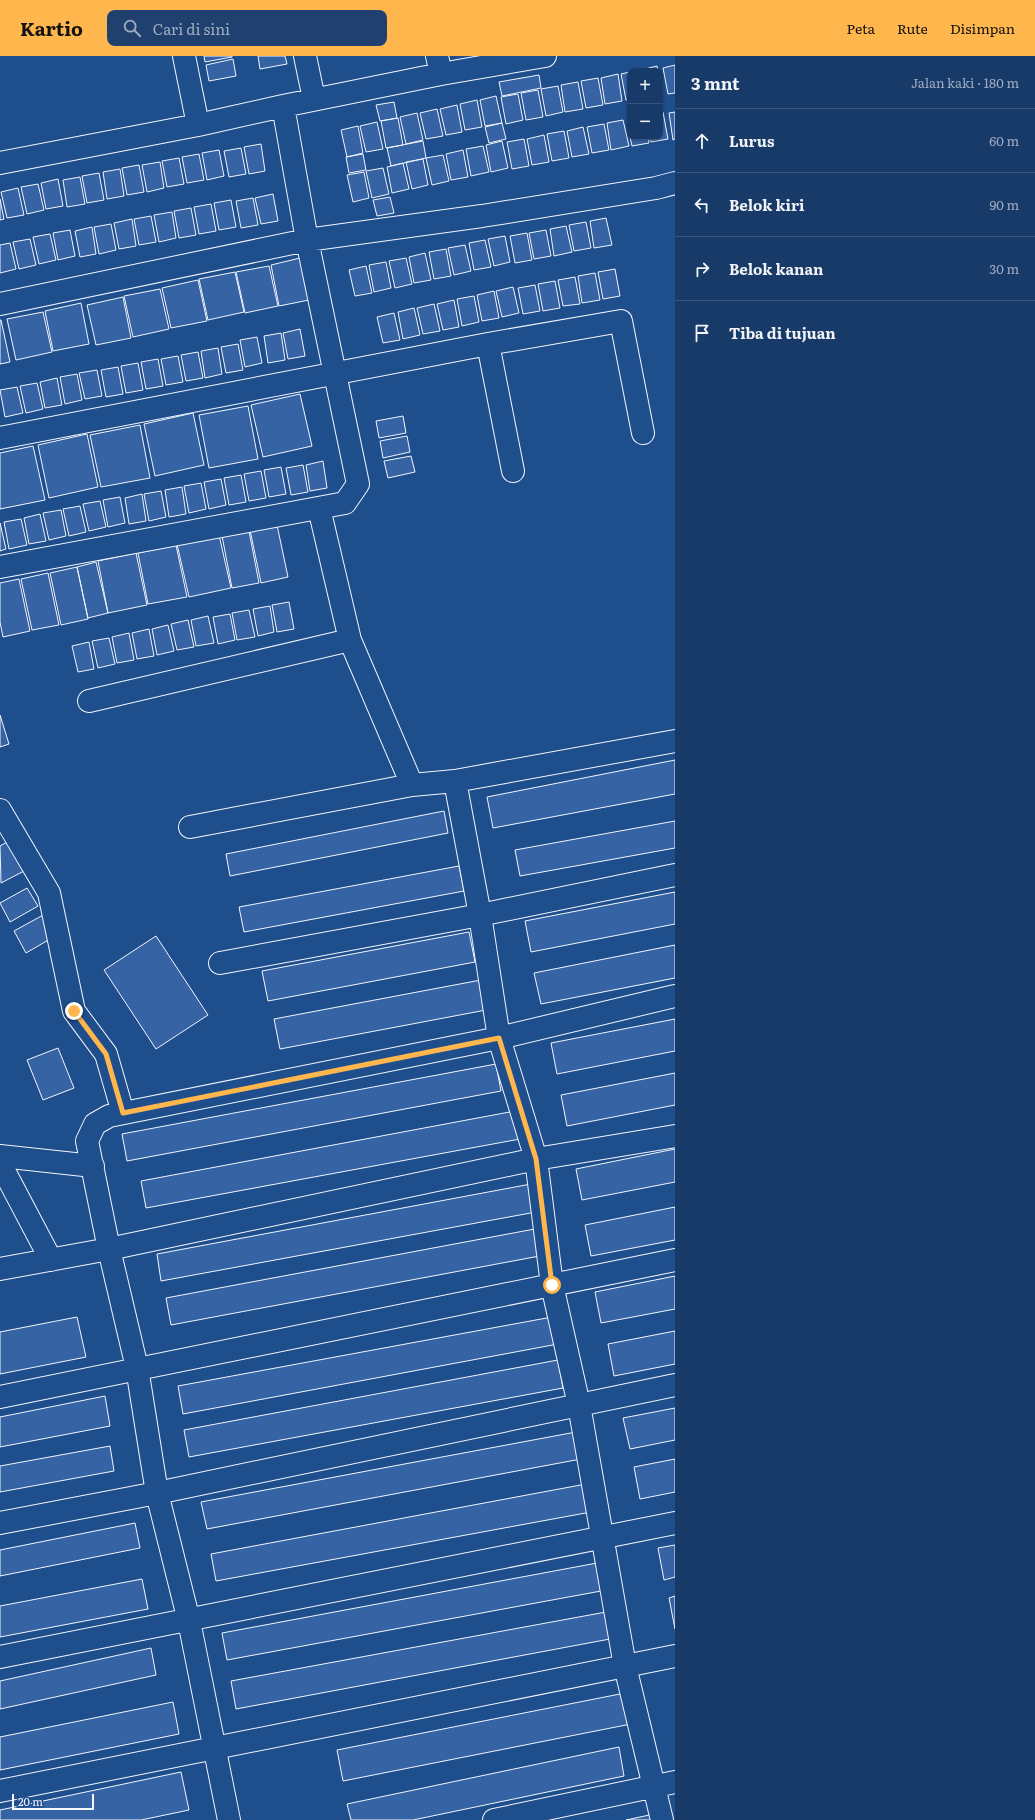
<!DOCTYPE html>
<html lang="id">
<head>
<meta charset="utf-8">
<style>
	:root { --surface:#173a69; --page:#20416f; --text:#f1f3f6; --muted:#9eadc0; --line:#36547d; --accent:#ffb74d }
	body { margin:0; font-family:Literata,serif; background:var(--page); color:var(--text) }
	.controls { position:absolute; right:12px; top:12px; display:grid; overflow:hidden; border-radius:8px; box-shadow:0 1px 3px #0004 }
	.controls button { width:36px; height:36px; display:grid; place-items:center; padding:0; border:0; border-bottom:1px solid var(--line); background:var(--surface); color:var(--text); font:20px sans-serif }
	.scale { position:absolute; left:12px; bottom:10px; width:82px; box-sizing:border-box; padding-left:4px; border:2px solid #f2f6ff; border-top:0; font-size:11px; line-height:14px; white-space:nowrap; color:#f2f6ff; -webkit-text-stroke:3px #1f4e8c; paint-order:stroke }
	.stop { position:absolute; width:12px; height:12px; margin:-9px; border:3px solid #ffb74d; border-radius:50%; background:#fff }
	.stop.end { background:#ffb74d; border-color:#fff; box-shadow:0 1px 4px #0008 }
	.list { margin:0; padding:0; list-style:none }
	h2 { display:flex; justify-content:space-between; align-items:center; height:52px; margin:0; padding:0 16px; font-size:17px }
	h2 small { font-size:13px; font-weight:400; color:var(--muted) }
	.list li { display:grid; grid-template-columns:26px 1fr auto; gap:12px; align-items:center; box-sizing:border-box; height:64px; padding:0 16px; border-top:1px solid var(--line) }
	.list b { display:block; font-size:15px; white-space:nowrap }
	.list em { font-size:13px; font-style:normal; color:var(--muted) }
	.icon { flex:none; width:22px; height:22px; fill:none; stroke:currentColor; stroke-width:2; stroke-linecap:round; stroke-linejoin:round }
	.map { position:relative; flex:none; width:675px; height:1764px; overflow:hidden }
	header { display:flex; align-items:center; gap:24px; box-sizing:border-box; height:56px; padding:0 20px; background:var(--accent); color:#111 }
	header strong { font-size:19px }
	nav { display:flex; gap:22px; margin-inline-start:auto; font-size:14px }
	.search { width:280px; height:36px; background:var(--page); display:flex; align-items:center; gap:10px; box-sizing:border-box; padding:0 14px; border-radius:8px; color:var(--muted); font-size:15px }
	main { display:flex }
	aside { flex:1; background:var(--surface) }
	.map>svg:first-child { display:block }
	.building { fill:#3563a3; stroke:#f2f6ff }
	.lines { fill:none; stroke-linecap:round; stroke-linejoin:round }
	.street-casing { stroke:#f2f6ff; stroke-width:24 }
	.street { stroke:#1f4e8c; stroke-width:22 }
	.route { stroke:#ffb74d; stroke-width:5 }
</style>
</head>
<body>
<header>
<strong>Kartio</strong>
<div class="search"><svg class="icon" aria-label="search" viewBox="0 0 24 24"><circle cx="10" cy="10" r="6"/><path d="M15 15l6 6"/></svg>Cari di sini</div>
<nav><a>Peta</a><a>Rute</a><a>Disimpan</a></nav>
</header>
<main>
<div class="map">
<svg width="675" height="1764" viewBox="0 0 675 1764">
	<rect width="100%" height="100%" fill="#1f4e8c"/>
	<path class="building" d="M204 0H232V1L205 6Z
		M258 0H285L287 8 260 13Z
		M233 3 236 20 209 25 206 9Z
		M675 9V37L668 38 663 12Z
		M657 10 658 15H641V14Z
		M630 16V44H626L621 18Z
		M618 18 622 45 605 48 601 22Z
		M539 19 541 32 502 40 499 26Z
		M598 22 603 49 586 52 581 25Z
		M578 26 583 53 565 56 561 29Z
		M558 30 563 56 546 60 541 33Z
		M538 34 543 61 526 64 521 37Z
		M518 38 523 64 506 68 501 41Z
		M496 40 502 67 485 70 480 44Z
		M477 44 482 71 465 74 460 48Z
		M394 46 397 62 380 65 376 49Z
		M457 49 462 76 446 79 440 53Z
		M437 53 443 80 426 83 420 57Z
		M660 56H663L668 83 651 86 650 81H660Z
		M675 56V83L673 84 669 57Z
		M417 57 423 84 406 88 400 61Z
		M398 62 403 89 386 92 381 65Z
		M623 64 629 90 611 94 607 67Z
		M377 66 383 93 366 96 360 70Z
		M502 67 506 83 489 87 485 71Z
		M604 68 609 94 592 97 587 71Z
		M358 70 363 97 347 101 341 74Z
		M583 71 589 98 572 101 567 75Z
		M564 75 569 102 552 105 547 78Z
		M544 79 549 106 532 109 527 83Z
		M630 81H648L649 87 632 90Z
		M524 83 529 110 512 113 507 86Z
		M423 85 426 102 391 110 387 92Z
		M502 85 508 112 491 116 486 89Z
		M261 88 265 115 249 118 244 91Z
		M483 90 489 116 471 120 466 93Z
		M241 92 246 118 229 121 224 95Z
		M219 94 224 120 207 124 202 97Z
		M463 94 468 121 451 124 446 98Z
		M199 98 204 124 187 127 182 101Z
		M363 98 366 114 349 117 346 101Z
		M443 99 449 125 432 129 426 102Z
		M179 102 184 128 167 131 162 105Z
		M423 103 428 129 412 133 406 106Z
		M160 106 164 132 147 136 142 109Z
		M403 107 409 133 392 137 387 111Z
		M139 109 144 136 127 139 122 112Z
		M383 112 389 138 372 142 366 115Z
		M120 113 124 140 107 143 103 116Z
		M364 116 369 142 353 146 347 119Z
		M99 117 104 144 87 147 82 120Z
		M80 121 85 148 67 151 63 124Z
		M58 123 63 150 46 153 41 127Z
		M38 128 44 154 27 158 21 131Z
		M18 132 24 159 7 162 1 136Z
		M273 138 278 165 261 168 255 142Z
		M390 141 394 157 377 160 373 144Z
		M253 142 258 169 241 172 236 145Z
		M0 143 4 163 0 164Z
		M231 144 236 171 219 174 214 147Z
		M211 148 216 175 199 178 194 151Z
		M191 152 196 179 179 182 174 155Z
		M172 156 176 182 159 186 154 159Z
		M151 160 156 186 139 189 134 163Z
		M606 162 612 189 594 192 590 165Z
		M132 163 136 190 119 193 114 167Z
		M586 166 591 192 574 195 569 169Z
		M111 168 116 194 99 198 94 171Z
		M566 170 572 196 554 200 550 173Z
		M92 171 96 198 80 201 75 175Z
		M70 174 75 200 58 204 53 177Z
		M546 174 551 200 534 203 529 177Z
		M527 177 532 204 515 207 510 180Z
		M50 178 56 204 39 208 33 181Z
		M505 180 510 206 494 210 488 183Z
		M30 183 36 209 19 213 13 186Z
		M485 184 491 211 474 214 469 187Z
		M10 187 16 213 0 217V189Z
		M465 189 471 215 454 219 448 192Z
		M446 193 451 220 434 223 429 196Z
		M425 197 431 224 414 227 409 201Z
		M300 202 309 244 279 250 271 209Z
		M406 202 412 228 395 232 389 205Z
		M386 206 391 232 374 236 369 209Z
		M269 210 278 250 245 257 236 216Z
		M366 210 372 237 355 240 349 214Z
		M615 213 620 240 603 243 598 216Z
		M235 216 244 256 208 264 199 223Z
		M595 217 600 244 582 247 578 220Z
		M575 221 580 248 563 250 558 224Z
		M198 224 207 265 171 272 162 232Z
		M555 225 560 252 543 255 538 228Z
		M535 229 540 255 523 258 518 232Z
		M513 231 519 257 502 261 496 235Z
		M160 233 169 273 133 281 124 240Z
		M494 235 499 262 482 265 477 239Z
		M474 240 479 266 462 270 457 243Z
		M123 241 131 282 96 289 87 249Z
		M454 244 459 271 443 274 437 248Z
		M81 247 89 288 53 295 45 255Z
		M434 248 440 275 423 278 417 252Z
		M414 252 420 279 403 283 398 256Z
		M43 256 52 296 16 304 7 263Z
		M394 257 400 284 383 287 377 261Z
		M0 264H1L10 306 0 308Z
		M300 273 305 300 288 303 283 277Z
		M281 277 285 304 268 307 264 280Z
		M257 281 262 307 245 311 240 284Z
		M238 288 243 314 226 317 221 291Z
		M218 292 222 318 205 322 201 295Z
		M198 296 203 322 186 325 181 299Z
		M178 300 183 326 166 329 161 303Z
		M158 303 163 330 146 333 141 306Z
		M138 307 143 334 126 337 121 310Z
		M118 311 123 338 106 341 101 314Z
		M97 314 102 340 85 343 79 317Z
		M77 318 82 344 65 348 60 321Z
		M57 322 62 349 45 352 40 326Z
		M37 327 43 353 26 357 20 330Z
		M17 331 23 357 5 361 0 334Z
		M300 338 312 390 263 401 251 349Z
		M248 350 258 403 209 412 199 359Z
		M193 357 204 409 155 420 144 368Z
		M403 360 406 377 379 382 376 365Z
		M140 369 150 422 101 431 90 379Z
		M87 378 98 431 49 442 38 389Z
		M407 380 410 396 383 402 380 385Z
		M33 390 45 444 0 453V397Z
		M411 400 415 416 388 422 384 405Z
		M323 405 327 432 310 435 306 409Z
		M303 409 308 436 291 439 286 412Z
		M281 411 286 438 269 441 264 414Z
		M261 415 266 442 249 445 244 418Z
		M241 419 246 446 229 449 224 422Z
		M221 423 226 449 209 453 204 426Z
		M201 427 206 453 189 457 184 430Z
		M182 431 186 458 169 461 165 434Z
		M161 435 166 461 149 465 144 438Z
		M142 438 146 465 129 468 125 442Z
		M120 441 125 467 108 471 103 444Z
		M100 445 106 471 89 475 83 448Z
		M80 450 86 476 69 480 63 453Z
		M61 454 66 480 49 484 43 457Z
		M40 458 46 485 29 488 24 462Z
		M21 463 27 489 9 493 4 466Z
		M0 467 6 493 0 495Z
		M277 469 288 521 261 527 250 474Z
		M249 475 259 527 232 532 222 480Z
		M219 479 231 532 189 541 177 488Z
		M176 489 187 541 148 548 138 497Z
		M136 497 147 549 108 557 98 505Z
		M96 506 108 557 88 562 77 511Z
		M77 511 88 563 61 569 50 517Z
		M48 517 59 569 32 574 21 523Z
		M19 523 30 575 3 581 0 566V527Z
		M289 546 294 573 277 576 272 549Z
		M270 550 274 576 258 580 253 553Z
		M249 554 255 581 237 584 232 557Z
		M230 558 235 584 218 588 213 561Z
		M208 560 214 587 196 590 191 564Z
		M188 564 194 591 177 594 171 568Z
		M168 569 174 595 157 599 152 573Z
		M149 573 154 600 137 603 132 577Z
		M129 577 134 604 117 607 112 581Z
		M109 582 115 608 98 612 92 585Z
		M89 586 94 613 78 616 72 590Z
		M0 659 9 688 0 691Z
		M675 704V738L493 772 487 741Z
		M444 755 448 777 230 820 226 798Z
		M675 765V792L520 820 515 794Z
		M11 784 26 814 1 827 0 790Z
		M459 810 464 835 244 876 239 851Z
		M27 832 38 850 10 866 0 847Z
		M675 836V868L531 896 525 865Z
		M45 858 57 879 26 897 14 875Z
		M469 876 475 906 268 945 262 915Z
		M156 880 208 959 156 993 104 914Z
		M675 889V922L541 948 534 917Z
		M481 924 486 954 280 993 274 963Z
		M675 963V995L557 1018 551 987Z
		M58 992 74 1032 43 1044 27 1004Z
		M496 1008 501 1035 127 1105 122 1078Z
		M675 1017V1049L567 1070 561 1039Z
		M515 1055 520 1083 146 1152 141 1125Z
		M675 1093V1126L582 1144 576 1113Z
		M531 1128 536 1156 161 1225 157 1198Z
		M675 1151V1184L591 1200 585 1169Z
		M540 1172 545 1199 171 1269 166 1242Z
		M675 1220V1253L601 1267 595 1236Z
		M77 1261 86 1301 0 1318V1276Z
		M552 1261 558 1288 183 1358 178 1330Z
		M675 1275V1308L614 1320 608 1288Z
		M558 1304 563 1332 189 1401 184 1374Z
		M105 1340 110 1370 0 1391V1361Z
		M675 1352V1384L630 1393 623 1362Z
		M576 1376 581 1403 207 1473 201 1446Z
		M110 1390 114 1415 0 1436V1410Z
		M675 1403V1436L640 1443 634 1411Z
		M586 1428 591 1456 216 1525 211 1498Z
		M135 1467 140 1492 0 1520V1494Z
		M675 1489V1521L664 1524 658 1492Z
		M597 1507 601 1535 227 1604 222 1577Z
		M142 1523 148 1553 0 1581V1550Z
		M675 1540V1573L669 1542Z
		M606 1556 610 1583 236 1653 231 1625Z
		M151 1592 156 1619 0 1653V1625Z
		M625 1637 631 1668 343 1725 337 1694Z
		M173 1646 179 1678 0 1714V1681Z
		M619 1691 624 1720 413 1764H351L347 1748Z
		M181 1716 189 1754 141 1764H0V1754Z
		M654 1758 655 1764H626Z"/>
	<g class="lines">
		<defs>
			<path id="street" d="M305 0 314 43
				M437 0 441 18
				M283 50 441 18 545 0
				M0 107 198 69
				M0 248 307 184 482 160 656 132 675 127
				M488 288 513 415
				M0 382 488 288 621 265 643 377
				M319 452 350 584 412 729
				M0 511 345 447 358 428 307 184 283 50 198 69 184 0
				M89 645 350 584
				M455 725 480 859 499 982 536 1103 552 1229 579 1349 625 1610 662 1764
				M0 754 49 837 74 955 106 998 123 1057
				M190 771 412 729 455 725 675 685
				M220 907 480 859 675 819
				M0 1100 93 1110
				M0 1107 51 1204
				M0 1213 109 1193 536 1103 675 1080
				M0 1341 675 1204
				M0 1467 157 1437 675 1329
				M0 1601 675 1467
				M0 1735 675 1600
				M229 1764 189 1565 157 1437 137 1312 109 1193 87 1085 95 1068 109 1060 499 982 675 940
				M494 1764 675 1726"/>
		</defs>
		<use href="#street" class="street-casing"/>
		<use href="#street" class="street"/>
	</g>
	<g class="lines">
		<path class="route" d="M74 955 106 998 123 1057 499 982 536 1103 552 1229"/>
	</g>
</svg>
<div class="controls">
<button>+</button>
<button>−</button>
</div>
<div class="scale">20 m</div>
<div class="stop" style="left:552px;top:1229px"></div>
<div class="stop end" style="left:74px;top:955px"></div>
</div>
<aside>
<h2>3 mnt<small>Jalan kaki · 180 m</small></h2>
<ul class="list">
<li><svg class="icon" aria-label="ahead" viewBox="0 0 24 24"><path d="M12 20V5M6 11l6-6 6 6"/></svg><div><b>Lurus</b></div><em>60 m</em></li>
<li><svg class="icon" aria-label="left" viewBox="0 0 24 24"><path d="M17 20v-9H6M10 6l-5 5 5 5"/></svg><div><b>Belok kiri</b></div><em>90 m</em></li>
<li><svg class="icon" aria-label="right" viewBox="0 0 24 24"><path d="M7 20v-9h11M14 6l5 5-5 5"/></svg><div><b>Belok kanan</b></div><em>30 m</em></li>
<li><svg class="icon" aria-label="arrive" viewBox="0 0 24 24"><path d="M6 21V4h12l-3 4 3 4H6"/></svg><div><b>Tiba di tujuan</b></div></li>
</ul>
</aside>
</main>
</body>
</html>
